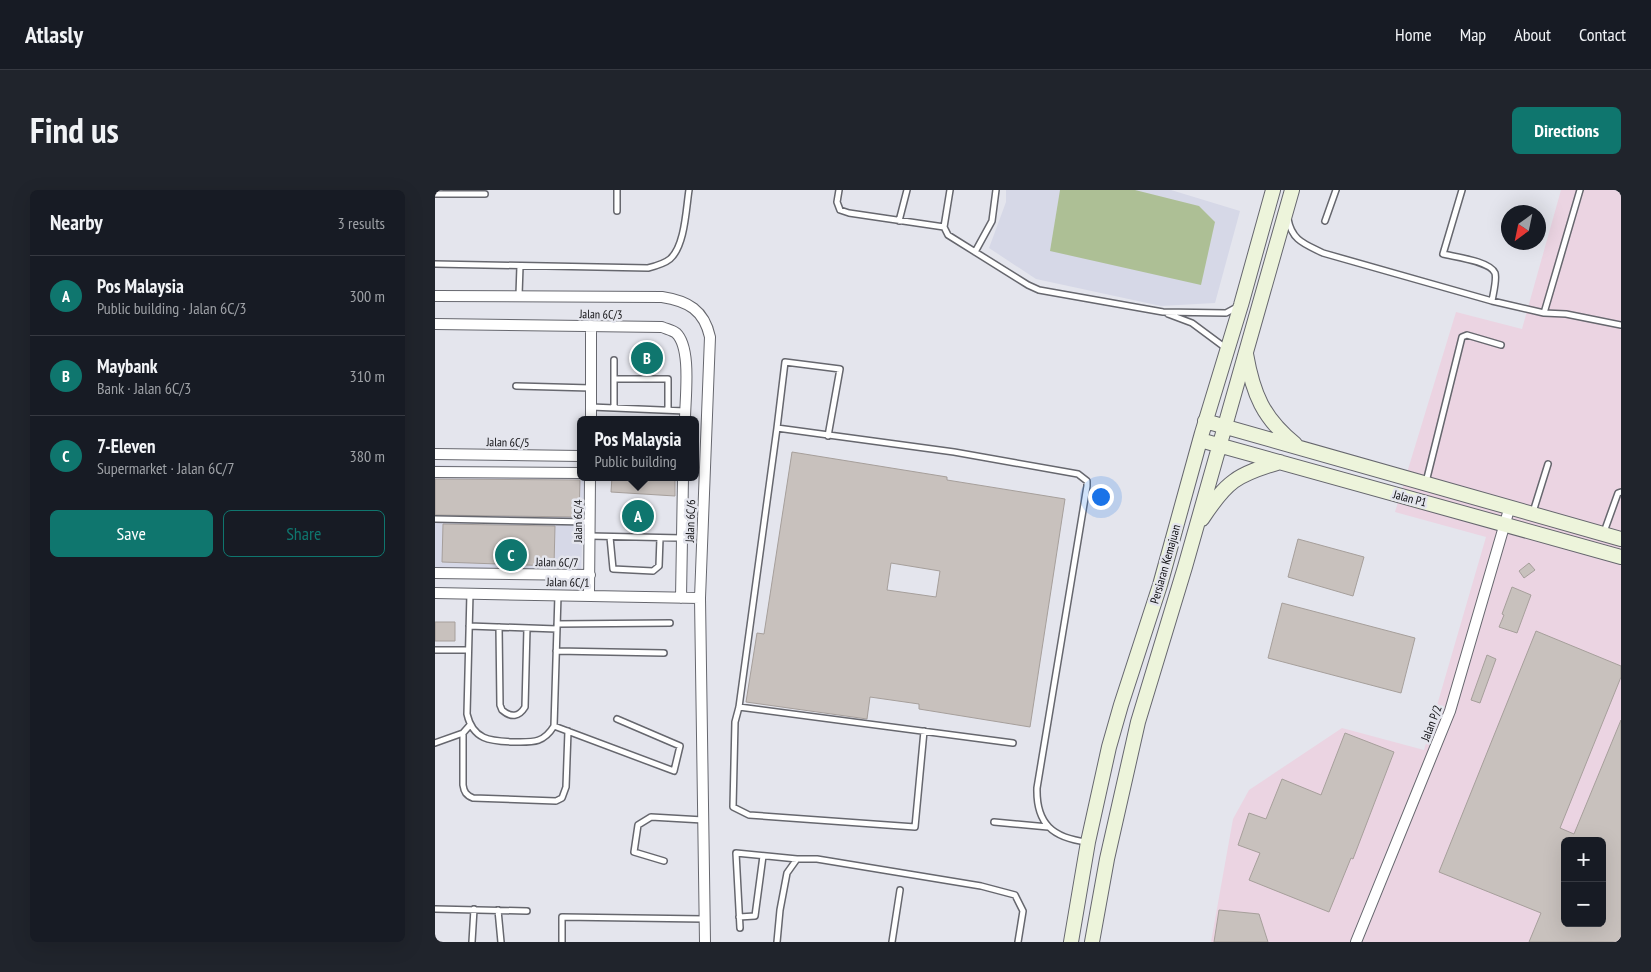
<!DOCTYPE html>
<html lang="en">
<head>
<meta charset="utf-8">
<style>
	:root { --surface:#171b24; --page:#20242c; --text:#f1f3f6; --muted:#9ea1a6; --line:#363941; --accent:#0f766e }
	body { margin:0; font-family:"PT Sans Narrow",sans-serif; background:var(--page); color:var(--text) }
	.controls { position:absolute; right:15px; bottom:15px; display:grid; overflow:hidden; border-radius:8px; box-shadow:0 5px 20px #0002 }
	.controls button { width:45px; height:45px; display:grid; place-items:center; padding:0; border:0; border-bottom:1px solid var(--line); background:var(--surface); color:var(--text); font:25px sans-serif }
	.compass { position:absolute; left:1066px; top:15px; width:45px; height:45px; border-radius:50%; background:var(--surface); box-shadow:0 5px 20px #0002; rotate:213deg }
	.you { position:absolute; left:665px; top:306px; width:18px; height:18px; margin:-12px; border:4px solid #fff; border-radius:50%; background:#1a73e8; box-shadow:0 0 0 8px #1a73e833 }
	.badge { display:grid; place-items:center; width:32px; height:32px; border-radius:50%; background:var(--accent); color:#fff; font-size:16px; font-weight:700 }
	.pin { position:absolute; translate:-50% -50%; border:2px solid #fff; box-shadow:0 1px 5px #0006 }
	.popup { position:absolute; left:142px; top:226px; width:122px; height:65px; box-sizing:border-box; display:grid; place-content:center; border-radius:8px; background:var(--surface); filter:drop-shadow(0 1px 4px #0005); font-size:16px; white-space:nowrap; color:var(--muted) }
	.popup b { font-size:19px; color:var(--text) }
	.popup::after { content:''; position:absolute; left:50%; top:100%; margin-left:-10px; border:10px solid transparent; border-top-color:var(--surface) }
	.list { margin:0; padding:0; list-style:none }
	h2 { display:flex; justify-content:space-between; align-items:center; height:65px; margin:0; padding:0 20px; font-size:21px }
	h2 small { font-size:16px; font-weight:400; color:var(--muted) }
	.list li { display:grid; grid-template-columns:32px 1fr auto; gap:15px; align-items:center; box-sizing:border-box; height:80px; padding:0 20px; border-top:1px solid var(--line) }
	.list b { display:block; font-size:19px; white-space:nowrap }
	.list p { margin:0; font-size:16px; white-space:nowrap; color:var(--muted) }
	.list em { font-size:16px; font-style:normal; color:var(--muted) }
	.actions { display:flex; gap:10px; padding:15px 20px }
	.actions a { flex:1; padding:11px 0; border:1px solid var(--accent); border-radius:8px; text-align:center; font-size:18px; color:var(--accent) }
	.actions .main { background:var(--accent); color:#fff }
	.map { position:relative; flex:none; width:1186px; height:752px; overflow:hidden; border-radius:8px }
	header { display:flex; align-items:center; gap:30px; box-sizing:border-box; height:70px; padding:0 25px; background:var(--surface); border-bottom:1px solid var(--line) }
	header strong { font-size:24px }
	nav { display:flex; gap:28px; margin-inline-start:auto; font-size:18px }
	.intro { display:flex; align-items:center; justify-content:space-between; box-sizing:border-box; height:120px; padding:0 30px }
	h1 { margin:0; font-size:35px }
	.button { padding:12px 22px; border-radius:8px; background:var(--accent); color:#fff; font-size:18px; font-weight:700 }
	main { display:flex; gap:30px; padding:0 30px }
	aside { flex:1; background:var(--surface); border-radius:8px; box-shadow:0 5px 20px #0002 }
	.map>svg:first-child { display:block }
	.built { fill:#d6d8e7 }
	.industrial { fill:#ebd4e2; fill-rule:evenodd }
	.green { fill:#adbf95 }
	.building { fill:#c8c1bd; stroke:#a69f9b; fill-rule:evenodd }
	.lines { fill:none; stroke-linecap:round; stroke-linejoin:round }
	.service-casing { stroke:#66676e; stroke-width:8 }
	.minor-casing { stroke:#66676e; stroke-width:12 }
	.secondary-casing { stroke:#66676e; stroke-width:16 }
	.service { stroke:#fff; stroke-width:5 }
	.minor { stroke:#fff; stroke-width:10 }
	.secondary { stroke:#edf4db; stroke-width:14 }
	.labels { text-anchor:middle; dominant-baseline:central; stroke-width:5; stroke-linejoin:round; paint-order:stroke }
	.street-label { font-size:12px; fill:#0b0b0e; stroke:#e4e5ed }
</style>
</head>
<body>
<header>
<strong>Atlasly</strong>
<nav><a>Home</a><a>Map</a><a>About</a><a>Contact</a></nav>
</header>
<div class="intro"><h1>Find us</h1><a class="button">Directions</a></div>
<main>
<aside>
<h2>Nearby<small>3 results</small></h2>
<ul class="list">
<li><span class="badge">A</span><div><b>Pos Malaysia</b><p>Public building · Jalan 6C/3</p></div><em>300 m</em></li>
<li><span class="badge">B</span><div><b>Maybank</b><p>Bank · Jalan 6C/3</p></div><em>310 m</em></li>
<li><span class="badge">C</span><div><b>7-Eleven</b><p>Supermarket · Jalan 6C/7</p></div><em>380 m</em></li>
</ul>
<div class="actions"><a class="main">Save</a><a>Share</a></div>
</aside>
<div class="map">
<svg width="1186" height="752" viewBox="0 0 1186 752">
	<rect width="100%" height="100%" fill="#e4e5ed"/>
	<path class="built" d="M571 0H736L805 21 780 113 726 116 601 89 554 58 571 12Z
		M0 275 145 280 146 287H149L146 386 0 381Z"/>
	<path class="industrial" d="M1126 0H1186V752H776L798 629 814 600 907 538 989 560 1051 347 960 322 1021 122 1087 139ZM1130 651H1167V733H1130Z"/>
	<path class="green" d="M625 0H700L764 16 780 32 766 95 615 61Z"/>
	<path class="building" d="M357 262 512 287V290L630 309 595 537 484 519V514L435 507 432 529 311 512 322 443 329 444ZM456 373 505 381 501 407 452 400Z
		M177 287H240V306L176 302Z
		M0 289 145 290 144 327 0 325Z
		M8 334 120 336 119 376 7 372Z
		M863 349 929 367 918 406 853 387Z
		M1094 373 1100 380 1089 388 1084 381Z
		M1077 397 1096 405 1082 443 1064 437 1069 425 1067 424Z
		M847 413 980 448 966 503 833 468Z
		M0 432H20V451H0Z
		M1101 441 1186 476V487L1125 638 1139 644 1186 530V752H1094L1106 723 1004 682ZM1130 651H1167V733H1130Z
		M1052 465 1061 469 1045 513 1036 510Z
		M910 543 959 562 918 669 916 668 894 722 814 690 825 663 803 655 814 623 831 629 847 589 886 605Z
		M784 720 824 724 833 752H779Z"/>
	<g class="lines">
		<defs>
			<path id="service" d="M404 0 402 12 405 20 414 23 509 37
				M515 0 509 37 513 45 593 95 604 100 728 122 791 123 802 117
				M1027 0 1008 64C1020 67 1055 71 1060 83 1062 90 1058 104 1057 111
				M0 4H50
				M182 21V0
				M853 29C857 51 870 54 888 63L1057 111 1109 123 1131 124 1186 135
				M464 31 472 0
				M890 31 901 0
				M540 62 557 31 561 0
				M0 74 213 78C221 76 229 74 235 69 250 56 251 19 254 0
				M84 105 85 76
				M1109 123 1145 0
				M733 124 757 133 792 159
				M179 170V218
				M179 189H233V220
				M81 196 156 198
				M156 217 250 221
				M342 238 350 172 405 179 393 246
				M991 292 1027 147 1032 145 1066 155
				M1098 322 1113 274
				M0 329 154 332
				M1169 342 1183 303 1186 302
				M155 346 247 348
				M175 347 178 379 218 381 224 376 225 348
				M35 403 32 524C38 550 55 551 78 552 97 552 108 554 119 536L123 405
				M122 434 235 433
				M34 436 122 439
				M64 437 65 515 67 520C76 528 84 527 90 517L92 438
				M0 460H33
				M121 461 229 463
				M304 517 578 553
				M35 535 28 543V595C29 602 31 605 38 608L121 611 127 608 131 597 133 541
				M119 536 239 581 245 556 182 529
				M489 541 480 637 314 625 298 617 300 532 304 517 342 238 519 262 643 284 652 291V296L602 598C601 634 618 648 652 652
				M0 553 28 543
				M559 632 613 637
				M229 671 199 662 203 635 216 627 268 630
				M0 719 92 721
				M63 720 66 752
				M304 727 320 726 328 666
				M305 738 301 663 362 669
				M37 752 39 719
				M127 752V727L269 729
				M342 752 345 720 352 683 362 669H382L546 696 580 705 588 721 583 752
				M457 752 465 700"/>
			<path id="minor" d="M0 106 227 107C253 111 269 120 275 147L265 408 270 752
				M0 134 227 137C231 139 237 140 241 143 257 158 250 208 250 230
				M156 230V136
				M0 264 146 266
				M0 282 146 283
				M0 383 155 385
				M0 403 265 408
				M154 405 155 287
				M246 408 248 287
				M921 752 1015 521 1075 316"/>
			<path id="secondary" d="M811 164C818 204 828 228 860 254
				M770 231 1186 349
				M765 250 1186 367
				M767 329C792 291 801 285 845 272
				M636 752 653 652 674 557 686 515 725 395 767 243 806 115 838 0
				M657 752 672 669 703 532 750 377 857 0"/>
		</defs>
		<use href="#service" class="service-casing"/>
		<use href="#minor" class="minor-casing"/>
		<use href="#secondary" class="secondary-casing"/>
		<use href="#service" class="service"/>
		<use href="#minor" class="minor"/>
		<use href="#secondary" class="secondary"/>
	</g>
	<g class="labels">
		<g class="street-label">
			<text transform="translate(166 124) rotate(1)">Jalan 6C/3</text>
			<text transform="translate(73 252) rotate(1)">Jalan 6C/5</text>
			<text transform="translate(975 308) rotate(15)">Jalan P1</text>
			<text transform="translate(142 331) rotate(-90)">Jalan 6C/4</text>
			<text transform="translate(255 331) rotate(-88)">Jalan 6C/6</text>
			<text transform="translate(122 372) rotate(1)">Jalan 6C/7</text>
			<text transform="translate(730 374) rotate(-74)">Persiaran Kemajuan</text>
			<text transform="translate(133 392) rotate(1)">Jalan 6C/1</text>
			<text transform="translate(996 533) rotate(-69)">Jalan P/2</text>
		</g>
	</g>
</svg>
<div class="controls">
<button>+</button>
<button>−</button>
</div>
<svg class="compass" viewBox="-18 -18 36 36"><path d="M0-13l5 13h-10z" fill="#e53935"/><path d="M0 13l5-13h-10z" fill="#9ea1a6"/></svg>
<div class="you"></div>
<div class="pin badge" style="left:203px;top:326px">A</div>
<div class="popup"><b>Pos Malaysia</b>Public building</div>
<div class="pin badge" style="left:212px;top:168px">B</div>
<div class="pin badge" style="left:76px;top:365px">C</div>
</div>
</main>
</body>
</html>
